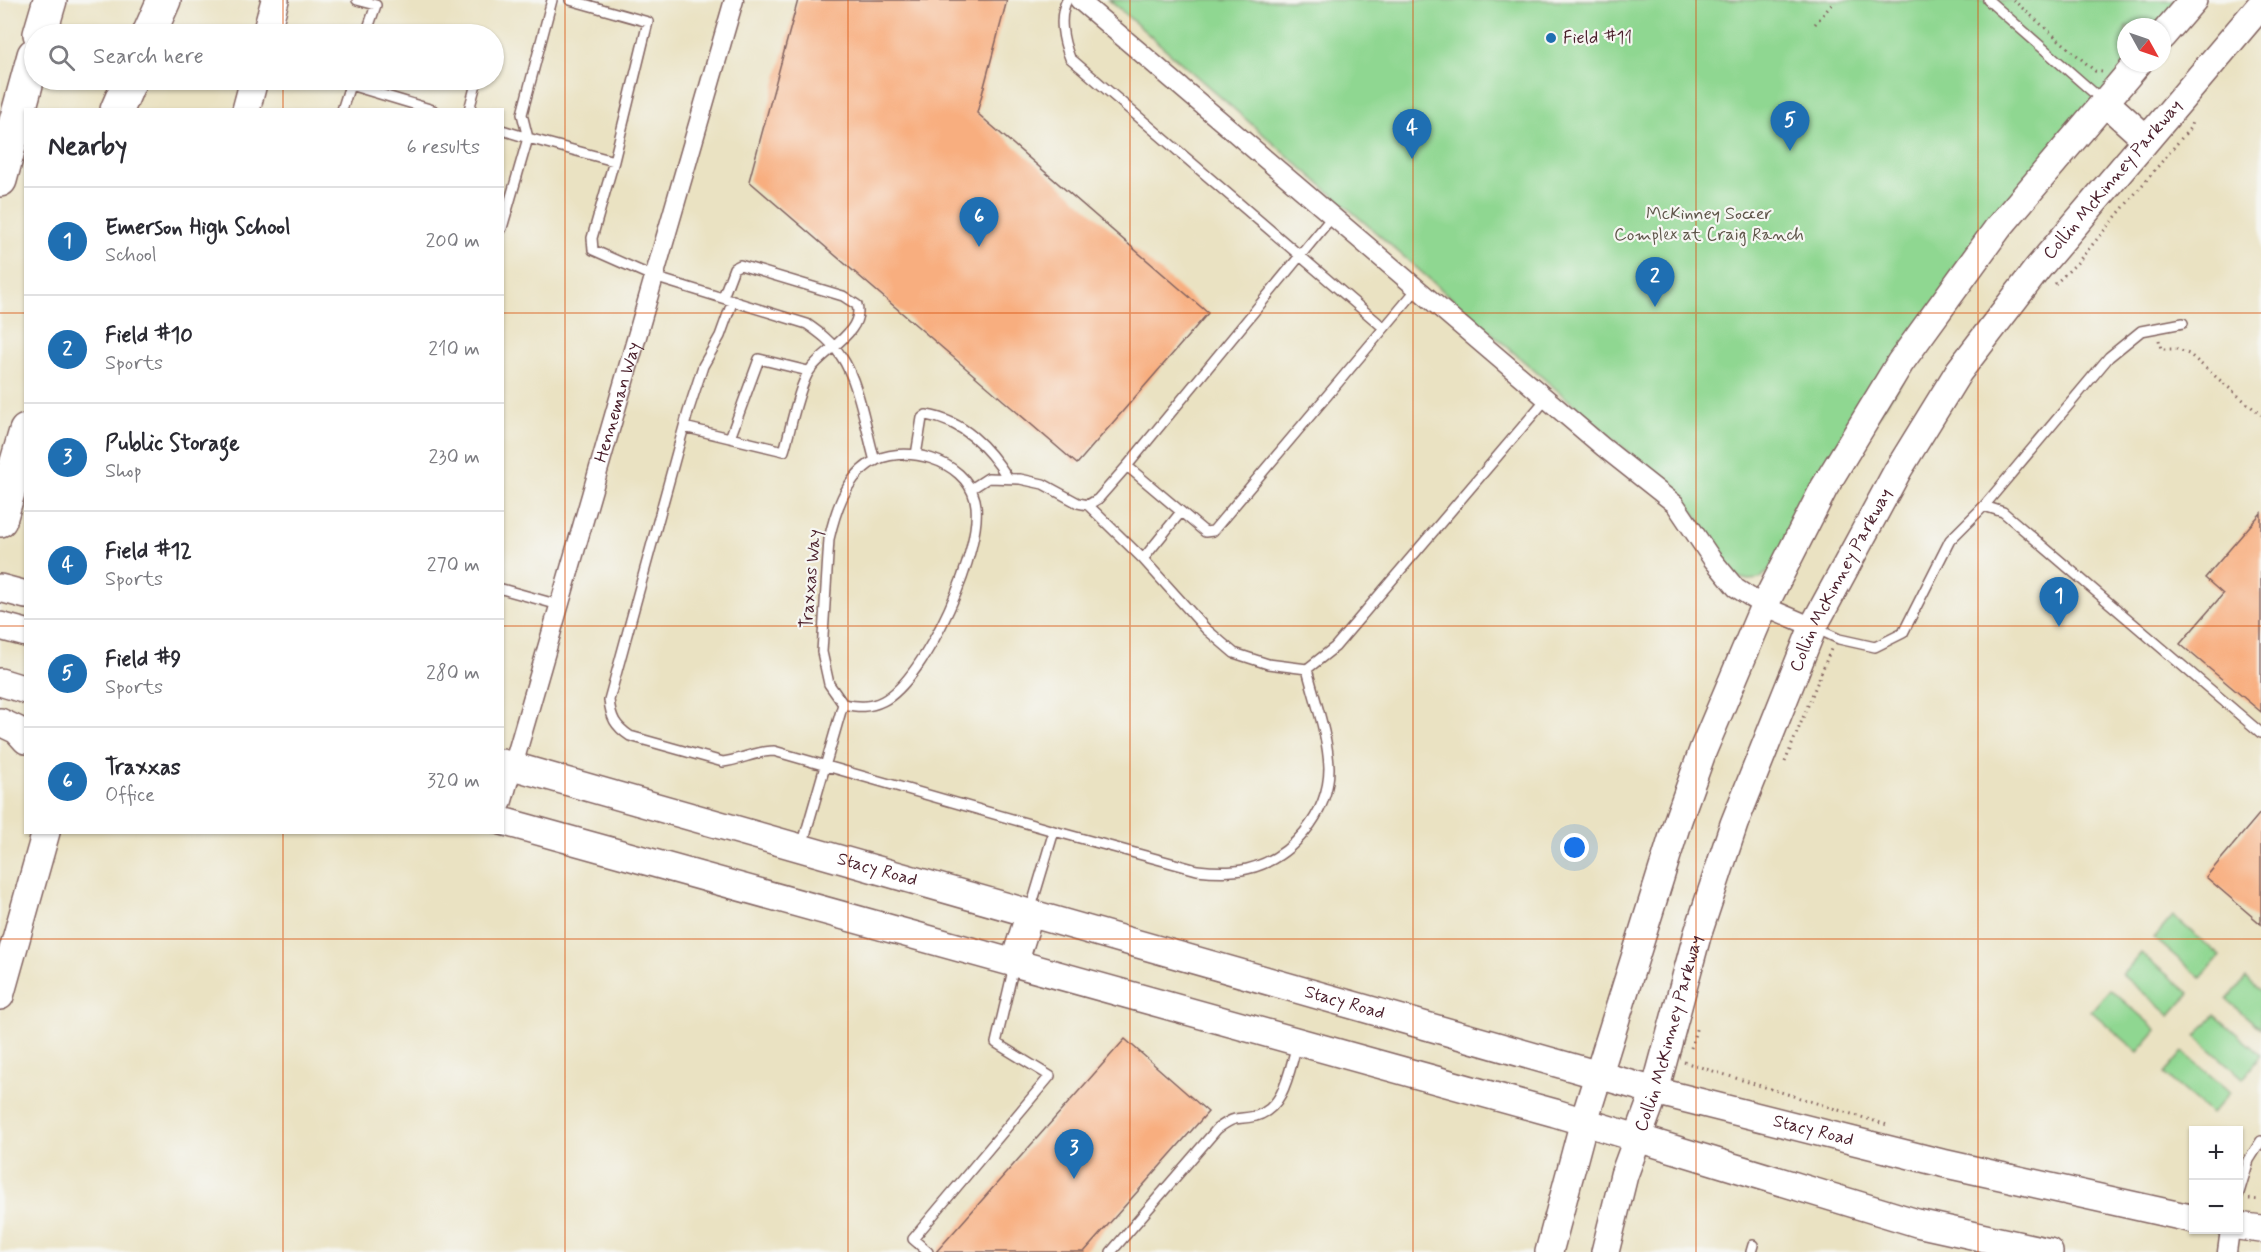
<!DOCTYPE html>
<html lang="en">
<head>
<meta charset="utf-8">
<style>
	:root { --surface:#fff; --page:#f7f7f7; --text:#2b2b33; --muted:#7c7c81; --line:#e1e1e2; --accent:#1f6fb2 }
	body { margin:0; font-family:Mynerve,sans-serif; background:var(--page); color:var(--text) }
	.controls { position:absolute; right:18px; bottom:18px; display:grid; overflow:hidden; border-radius:0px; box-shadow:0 2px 4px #0004 }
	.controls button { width:54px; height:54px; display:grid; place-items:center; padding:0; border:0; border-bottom:2px solid var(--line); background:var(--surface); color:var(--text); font:30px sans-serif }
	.compass { position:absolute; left:2117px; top:18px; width:54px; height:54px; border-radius:50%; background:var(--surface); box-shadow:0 2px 4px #0004; rotate:130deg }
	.you { position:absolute; left:1575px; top:848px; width:21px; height:21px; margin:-15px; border:4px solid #fff; border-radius:50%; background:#1a73e8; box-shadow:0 0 0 9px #1a73e833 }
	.badge { display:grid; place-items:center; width:39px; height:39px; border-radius:50%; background:var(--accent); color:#fff; font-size:20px; font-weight:700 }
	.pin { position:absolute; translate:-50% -50px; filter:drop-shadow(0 2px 3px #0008) }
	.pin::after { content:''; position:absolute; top:32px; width:21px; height:18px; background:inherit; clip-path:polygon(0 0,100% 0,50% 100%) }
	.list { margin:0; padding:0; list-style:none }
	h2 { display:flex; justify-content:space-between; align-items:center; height:78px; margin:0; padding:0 24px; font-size:26px }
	h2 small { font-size:20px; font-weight:400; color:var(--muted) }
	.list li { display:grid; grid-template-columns:39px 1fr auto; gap:18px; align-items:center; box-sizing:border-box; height:108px; padding:0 24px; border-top:2px solid var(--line) }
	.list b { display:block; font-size:22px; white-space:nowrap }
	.list p { margin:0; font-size:20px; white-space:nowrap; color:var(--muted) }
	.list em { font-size:20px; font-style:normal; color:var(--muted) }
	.icon { flex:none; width:33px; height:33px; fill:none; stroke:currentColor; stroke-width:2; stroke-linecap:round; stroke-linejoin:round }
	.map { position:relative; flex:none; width:2261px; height:1252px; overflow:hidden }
	.search { position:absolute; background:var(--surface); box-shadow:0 2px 4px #0004; left:24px; top:24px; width:480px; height:66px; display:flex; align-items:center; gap:15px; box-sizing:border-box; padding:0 21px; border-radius:33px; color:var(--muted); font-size:22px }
	.panel { position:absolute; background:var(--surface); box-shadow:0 2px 4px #0004; left:24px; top:108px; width:480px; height:726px; border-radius:0px }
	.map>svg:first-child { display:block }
	.green { fill:#8fd791; stroke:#6c7b5e; stroke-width:1.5 }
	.building { fill:#f8ae7f }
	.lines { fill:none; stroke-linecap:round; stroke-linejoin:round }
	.lane-casing { stroke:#826360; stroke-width:12 }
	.street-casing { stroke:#826360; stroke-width:21 }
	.secondary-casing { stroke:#826360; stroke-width:30 }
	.highway-casing { stroke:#826360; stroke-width:36 }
	.path { stroke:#826360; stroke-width:3; stroke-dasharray:1.5 4.5; stroke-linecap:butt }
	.lane { stroke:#fff; stroke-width:9 }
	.street { stroke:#fff; stroke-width:18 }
	.secondary { stroke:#fff; stroke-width:27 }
	.highway { stroke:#fff; stroke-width:33 }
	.grid { fill:none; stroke:#d8530f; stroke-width:1.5; stroke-opacity:0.55 }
	.poi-dot { fill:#1f6fb2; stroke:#f6f6f2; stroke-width:2 }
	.labels { text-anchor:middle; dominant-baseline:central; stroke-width:4.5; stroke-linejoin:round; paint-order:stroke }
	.poi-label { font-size:18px; fill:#4a1f2b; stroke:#f6f6f2; text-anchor:start }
	.street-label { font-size:18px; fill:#4a1f2b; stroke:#f6f6f2 }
	.park-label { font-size:18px; fill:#5f564a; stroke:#f6f6f2 }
</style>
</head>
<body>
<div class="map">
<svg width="2261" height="1252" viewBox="0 0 2261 1252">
	<rect width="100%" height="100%" fill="#f6f6f2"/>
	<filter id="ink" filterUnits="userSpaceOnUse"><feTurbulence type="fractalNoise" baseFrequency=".0167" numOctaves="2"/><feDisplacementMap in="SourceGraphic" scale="12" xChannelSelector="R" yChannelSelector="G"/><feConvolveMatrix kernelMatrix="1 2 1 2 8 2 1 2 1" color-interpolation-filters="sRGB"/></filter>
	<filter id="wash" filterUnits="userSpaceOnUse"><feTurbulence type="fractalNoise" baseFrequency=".008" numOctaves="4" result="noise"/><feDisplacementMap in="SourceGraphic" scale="24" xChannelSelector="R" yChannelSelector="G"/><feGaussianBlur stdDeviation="1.35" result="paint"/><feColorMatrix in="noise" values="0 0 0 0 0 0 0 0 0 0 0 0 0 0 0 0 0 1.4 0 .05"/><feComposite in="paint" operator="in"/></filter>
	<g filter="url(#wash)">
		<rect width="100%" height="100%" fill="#eae2c2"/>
		<path class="green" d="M1109 0H2178L2156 27H2126V62L1770 569 1760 579 1748 580 1736 577 1697 517 1682 499Z
			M2173 916 2220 956 2201 978 2154 938Z
			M2141 953 2189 993 2170 1015 2122 975Z
			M2246 978 2261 991V1029L2227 1000Z
			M2110 989 2157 1030 2138 1052 2091 1011Z
			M2215 1015 2261 1055 2243 1078 2196 1037Z
			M2183 1052 2230 1092 2211 1114 2164 1074Z"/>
		<g id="blocks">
			<path class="building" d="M798 0H1007L977 113 1208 313 1077 464 749 181Z
				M2261 513V712L2180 644 2223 594 2205 578Z
				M2261 812V924L2206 877Z
				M1125 1039 1208 1112 1084 1252H936Z"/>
		</g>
	</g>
	<g filter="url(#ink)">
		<use href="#blocks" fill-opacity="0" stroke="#826360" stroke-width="1.5"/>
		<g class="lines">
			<defs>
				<path id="lane" d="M357 0 376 5 366 34
					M552 0 522 114 528 138 614 161 648 22 570 0
					M1067 0C1058 17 1063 41 1070 58L1384 328
					M1988 0 2103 101
					M368 29 389 34
					M342 110 350 85 433 110
					M469 110 477 80
					M502 130 528 138 502 228
					M614 161 592 238 593 250 654 277 807 324C820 333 832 342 841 356 859 382 866 430 875 461
					M1332 217 1127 466 1205 532 1213 531 1417 289
					M733 300 720 336 703 366 688 412 609 700C611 718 615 726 630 736L723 762C741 760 756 751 774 751L1054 831 1030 911
					M684 427 784 451C790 432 799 384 810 370 823 350 865 332 857 305L843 296 740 265 734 268 723 297
					M730 438 759 359 808 371
					M916 455 922 418 926 415C964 421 988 447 1008 478
					M971 489 988 478 1020 479 1043 484 1078 503 1088 505 1098 499 1127 466
					M1088 505 1143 559 1206 629 1234 653 1268 664 1307 669
					M1984 506 2109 357 2141 331 2183 323
					M1143 559 1181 512
					M502 589 559 605
					M1815 628 1839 639 1875 647 1903 633 1950 540 1984 506 2003 512 2261 733
					M1054 831 1197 870C1214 872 1231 873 1247 869 1291 859 1329 814 1329 768 1328 735 1315 701 1307 669L1335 647 1547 398
					M802 846 843 704 829 684 822 652 829 539C835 513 845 480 869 464 902 442 965 459 975 500 986 546 925 680 883 701 869 708 858 707 843 704
					M2238 1196 2249 1160 2261 1141
					M928 1252 913 1239 1050 1076 996 1043 1014 966
					M1111 1252 1217 1129C1238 1114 1234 1121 1256 1116 1285 1108 1289 1070 1297 1045
					M1751 1252 1753 1245"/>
				<g id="street">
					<path d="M1079 0 1603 447 1675 504 1712 559 1736 588 1764 606 1813 627"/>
					<path id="s1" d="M502 804 734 0"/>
					<path d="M2227 1252 2230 1230"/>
				</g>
				<g id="secondary">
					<path d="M266 34 275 0"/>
					<path d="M2162 36 2193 0"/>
					<path d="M2105 102 2146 139"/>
					<path d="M246 110 254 80"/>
					<path d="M0 588 26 595"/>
					<path d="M0 626 26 633"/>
					<path d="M0 682 26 690"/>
					<path d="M0 722 17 730 26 740"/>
					<path id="s2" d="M502 763 1655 1091 1942 1163 2194 1219"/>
					<path d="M502 821 1555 1113 1917 1223 2049 1252"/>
					<path d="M1014 963 1030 913"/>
					<path d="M0 996 46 832"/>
					<path d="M2238 1226 2261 1229"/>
					<path d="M1549 1252 1584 1121 1678 820 1703 750 1764 606 1824 488 1900 363 1998 228 2138 63"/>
					<path id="s3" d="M1605 1252 1624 1175 1655 1091 1697 936 1734 824 1813 627 1898 470 1959 371 2038 268 2261 5"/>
				</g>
				<path id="highway" d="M40 34 50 0
					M149 34 164 0
					M117 110 130 80
					M0 180 34 55
					M0 520 26 431"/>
			</defs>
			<use href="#lane" class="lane-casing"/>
			<use href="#street" class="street-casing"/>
			<use href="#secondary" class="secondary-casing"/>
			<use href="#highway" class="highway-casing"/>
			<path class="path" d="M2013 0 2095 71 2102 72
				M1815 24 1834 2
				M2055 284 2077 263 2190 128 2192 122
				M2159 340 2161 349H2176L2189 354 2261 415
				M1785 762 1831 649
				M1691 1048 1697 1026
				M1684 1062 1887 1125
				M2249 1199 2261 1200"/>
			<use href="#lane" class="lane"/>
			<use href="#street" class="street"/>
			<use href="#secondary" class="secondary"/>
			<use href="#highway" class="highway"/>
		</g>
	</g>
	<path class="grid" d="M283 0V34M565 0V1252M848 0V1252M1130 0V1252M1413 0V1252M1696 0V1252M1978 0V1252M283 80V110M0 313H26M502 313H2261M0 626H26M502 626H2261M283 832V1252M0 939H2261"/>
	<circle class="poi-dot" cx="1551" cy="38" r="6"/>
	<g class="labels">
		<g class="poi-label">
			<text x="1563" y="38">Field #11</text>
		</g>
		<g class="street-label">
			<text stroke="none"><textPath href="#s3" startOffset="1200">Collin McKinney Parkway</textPath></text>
			<text stroke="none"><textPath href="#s1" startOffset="418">Henneman Way</textPath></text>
			<text transform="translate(811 579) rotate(-85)">Traxxas Way</text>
			<text stroke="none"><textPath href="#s3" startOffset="714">Collin McKinney Parkway</textPath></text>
			<text stroke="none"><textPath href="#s2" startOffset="390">Stacy Road</textPath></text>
			<text stroke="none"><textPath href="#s2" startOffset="876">Stacy Road</textPath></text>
			<text stroke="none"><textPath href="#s3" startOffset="228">Collin McKinney Parkway</textPath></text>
			<text stroke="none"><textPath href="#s2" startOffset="1362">Stacy Road</textPath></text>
		</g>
		<g class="park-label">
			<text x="1709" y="214">McKinney Soccer<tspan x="1709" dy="21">Complex at Craig Ranch</tspan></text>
		</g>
	</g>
</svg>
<div class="controls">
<button>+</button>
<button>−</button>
</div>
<svg class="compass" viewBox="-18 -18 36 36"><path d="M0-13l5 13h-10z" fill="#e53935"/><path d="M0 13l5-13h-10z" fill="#7c7c81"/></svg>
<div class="you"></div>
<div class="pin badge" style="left:2059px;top:627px">1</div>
<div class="pin badge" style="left:1655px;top:307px">2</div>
<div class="pin badge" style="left:1074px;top:1179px">3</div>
<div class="pin badge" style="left:1412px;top:159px">4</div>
<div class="pin badge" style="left:1790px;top:151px">5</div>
<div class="pin badge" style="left:979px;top:247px">6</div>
<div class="search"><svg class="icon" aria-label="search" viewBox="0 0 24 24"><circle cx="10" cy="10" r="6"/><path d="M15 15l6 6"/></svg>Search here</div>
<section class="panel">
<h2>Nearby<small>6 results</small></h2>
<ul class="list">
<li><span class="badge">1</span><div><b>Emerson High School</b><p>School</p></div><em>200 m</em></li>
<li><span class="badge">2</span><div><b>Field #10</b><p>Sports</p></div><em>210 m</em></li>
<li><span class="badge">3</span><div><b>Public Storage</b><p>Shop</p></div><em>230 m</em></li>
<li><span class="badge">4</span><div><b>Field #12</b><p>Sports</p></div><em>270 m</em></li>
<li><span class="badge">5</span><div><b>Field #9</b><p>Sports</p></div><em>280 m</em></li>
<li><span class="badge">6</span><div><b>Traxxas</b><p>Office</p></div><em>320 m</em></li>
</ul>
</section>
</div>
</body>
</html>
